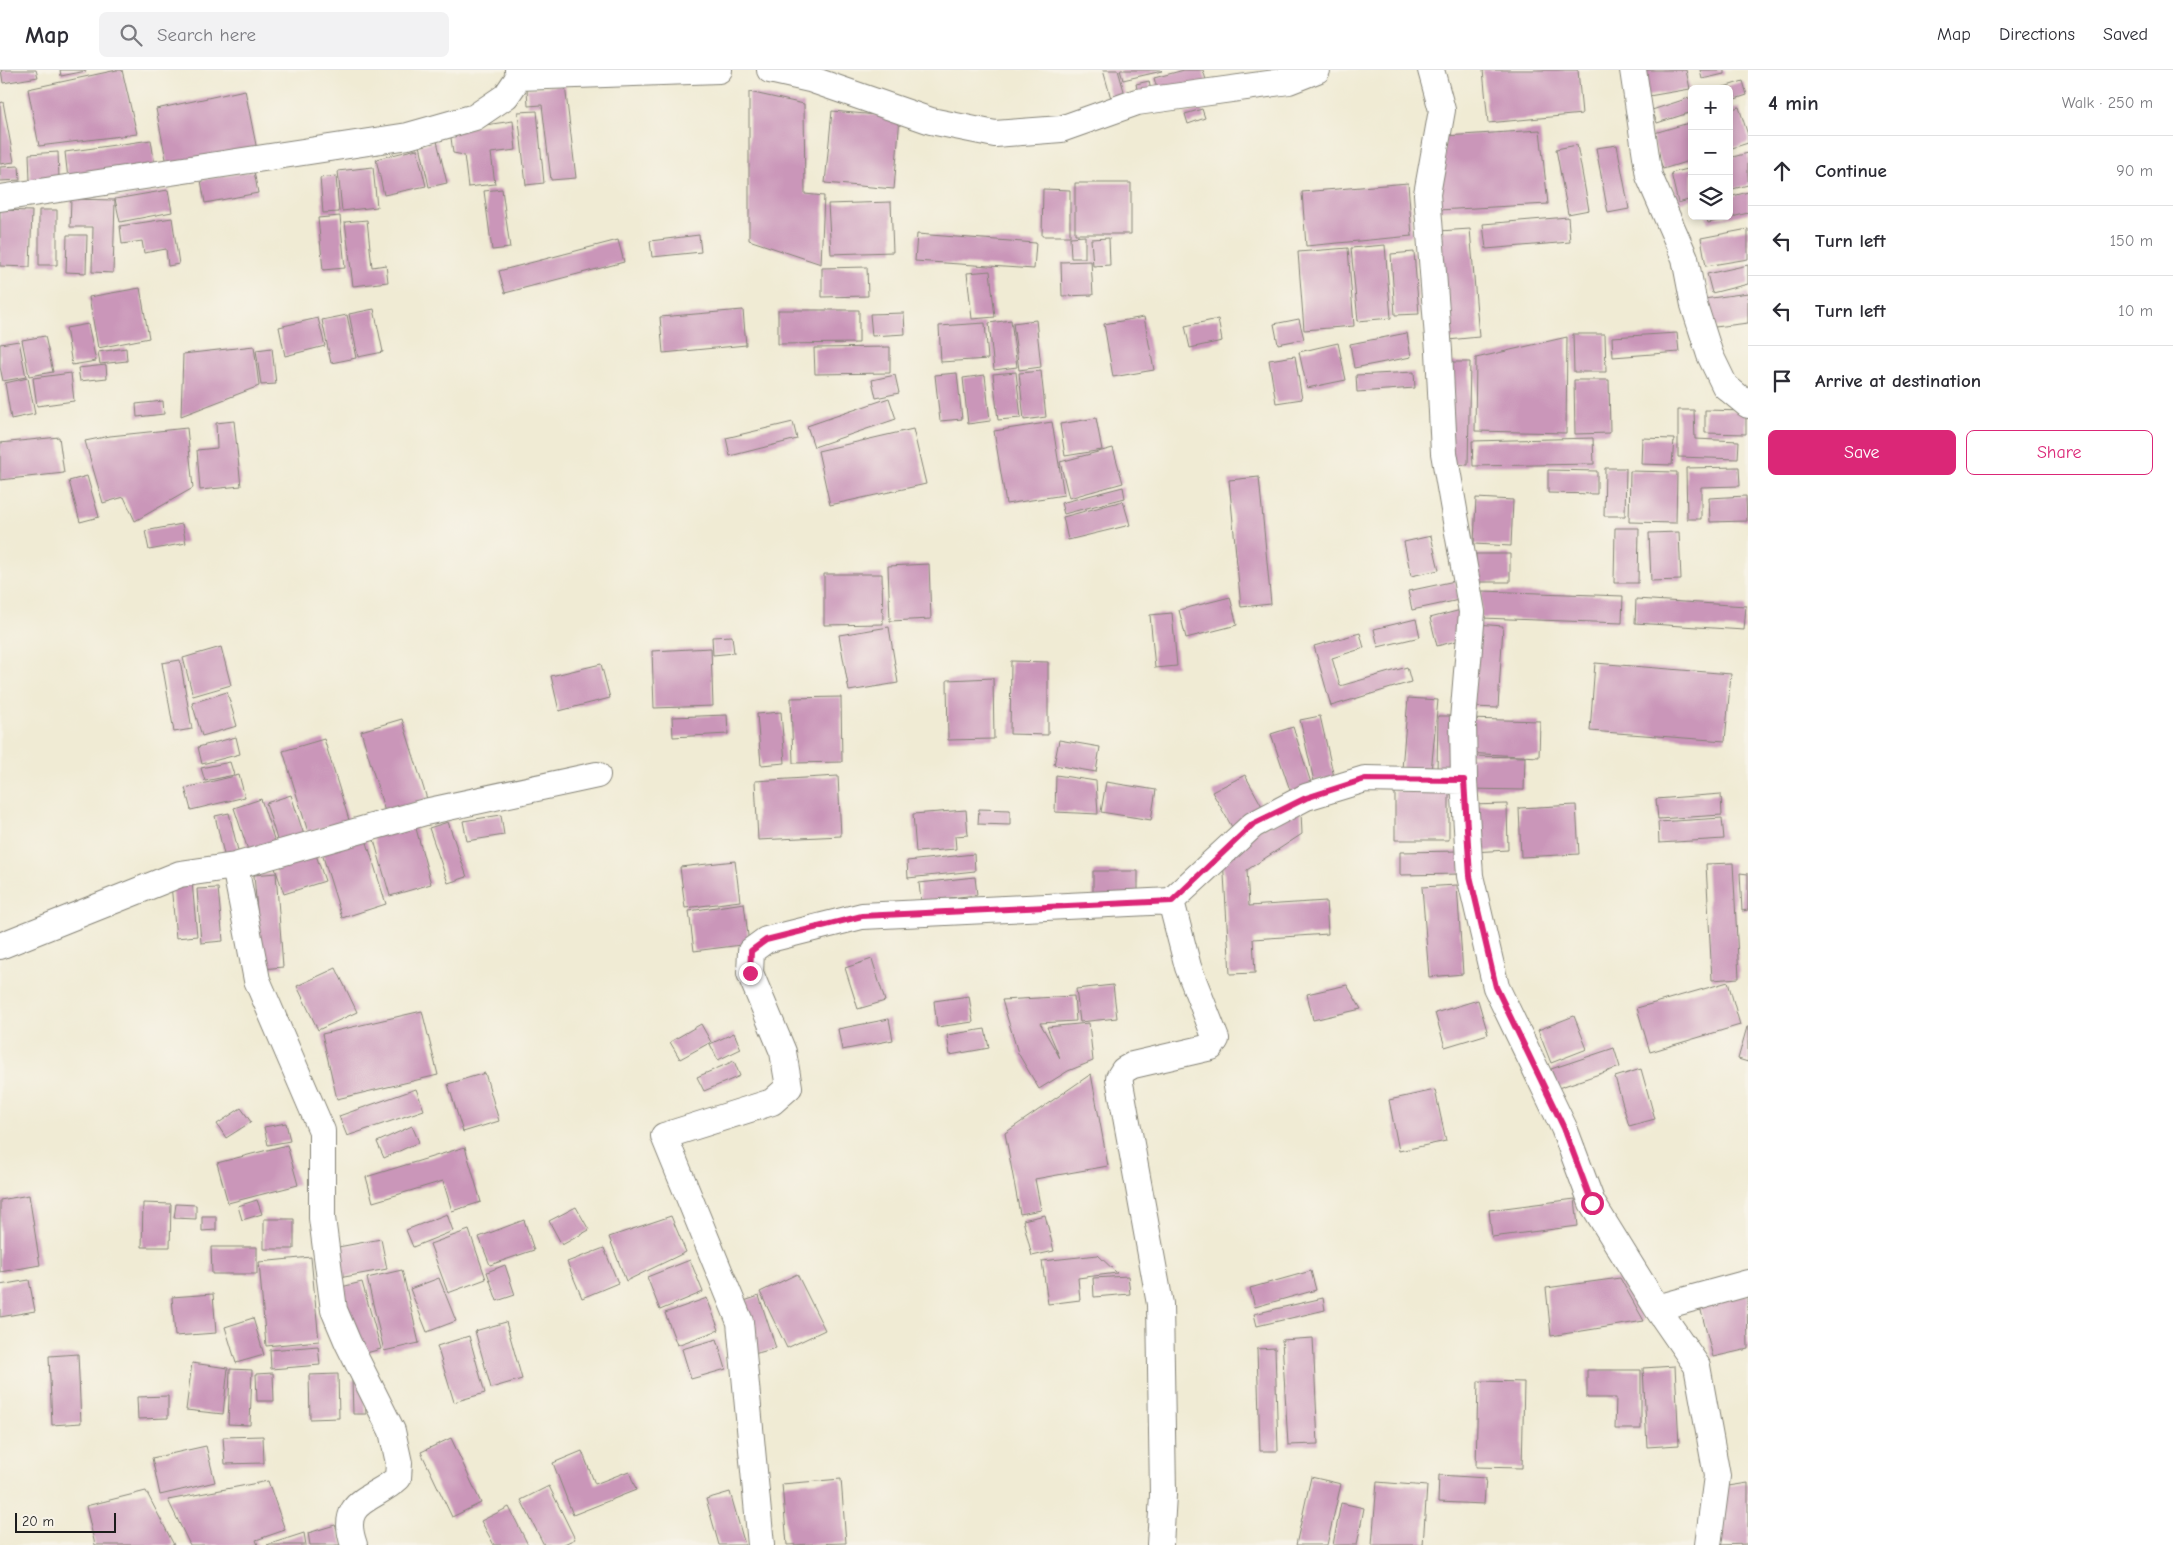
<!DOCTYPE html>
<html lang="en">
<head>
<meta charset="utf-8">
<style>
	:root { --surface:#fff; --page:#f2f2f3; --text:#2b2b33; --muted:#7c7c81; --line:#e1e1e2; --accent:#db2777 }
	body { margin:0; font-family:"Comic Neue",sans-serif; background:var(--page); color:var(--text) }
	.controls { position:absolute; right:15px; top:15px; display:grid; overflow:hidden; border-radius:8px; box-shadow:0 2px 8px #0003 }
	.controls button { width:45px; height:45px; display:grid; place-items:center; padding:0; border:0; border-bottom:1px solid var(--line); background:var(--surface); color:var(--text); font:25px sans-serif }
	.scale { position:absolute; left:15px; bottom:12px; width:101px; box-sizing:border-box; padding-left:5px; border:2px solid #1c1c1c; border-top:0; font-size:14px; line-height:18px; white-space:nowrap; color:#1c1c1c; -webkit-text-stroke:4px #f7f3e8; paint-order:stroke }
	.stop { position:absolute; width:15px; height:15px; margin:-11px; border:4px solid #db2777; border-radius:50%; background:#fff }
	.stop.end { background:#db2777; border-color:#fff; box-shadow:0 1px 5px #0008 }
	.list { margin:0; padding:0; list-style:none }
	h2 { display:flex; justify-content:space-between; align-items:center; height:65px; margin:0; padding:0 20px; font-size:21px }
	h2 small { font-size:16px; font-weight:400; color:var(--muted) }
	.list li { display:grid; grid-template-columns:32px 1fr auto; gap:15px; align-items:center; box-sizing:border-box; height:70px; padding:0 20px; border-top:1px solid var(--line) }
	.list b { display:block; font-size:19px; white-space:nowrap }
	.list em { font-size:16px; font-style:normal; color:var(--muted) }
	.actions { display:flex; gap:10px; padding:15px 20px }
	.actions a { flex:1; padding:11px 0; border:1px solid var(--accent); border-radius:8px; text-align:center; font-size:18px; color:var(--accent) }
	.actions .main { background:var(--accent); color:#fff }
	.icon { flex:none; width:28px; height:28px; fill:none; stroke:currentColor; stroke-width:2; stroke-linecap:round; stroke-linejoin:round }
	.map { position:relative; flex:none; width:1748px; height:1475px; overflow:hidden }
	header { display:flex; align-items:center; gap:30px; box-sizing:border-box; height:70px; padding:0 25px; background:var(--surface); border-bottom:1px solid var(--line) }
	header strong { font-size:24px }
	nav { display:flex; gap:28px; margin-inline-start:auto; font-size:18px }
	.search { width:350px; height:45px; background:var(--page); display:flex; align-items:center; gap:12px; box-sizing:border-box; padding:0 18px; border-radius:8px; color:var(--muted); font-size:19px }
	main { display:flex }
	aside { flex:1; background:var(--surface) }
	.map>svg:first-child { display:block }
	.building { fill:#ca96b9 }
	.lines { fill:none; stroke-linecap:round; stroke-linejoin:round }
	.minor-casing { stroke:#868478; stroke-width:28 }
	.minor { stroke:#fff; stroke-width:26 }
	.route { stroke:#db2777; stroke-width:6 }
</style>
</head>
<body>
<header>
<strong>Map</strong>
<div class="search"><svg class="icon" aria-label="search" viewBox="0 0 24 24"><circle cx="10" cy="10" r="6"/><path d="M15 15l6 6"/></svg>Search here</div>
<nav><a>Map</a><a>Directions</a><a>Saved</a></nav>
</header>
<main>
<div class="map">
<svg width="1748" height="1475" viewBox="0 0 1748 1475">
	<rect width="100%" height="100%" fill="#f7f3e8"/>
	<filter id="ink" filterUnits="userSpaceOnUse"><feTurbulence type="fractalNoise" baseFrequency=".02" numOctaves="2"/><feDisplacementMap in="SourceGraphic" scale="10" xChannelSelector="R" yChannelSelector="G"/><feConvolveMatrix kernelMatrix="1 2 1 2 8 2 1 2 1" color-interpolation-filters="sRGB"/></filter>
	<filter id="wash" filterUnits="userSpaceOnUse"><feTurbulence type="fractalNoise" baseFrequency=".0096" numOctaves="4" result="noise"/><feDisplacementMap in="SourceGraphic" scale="20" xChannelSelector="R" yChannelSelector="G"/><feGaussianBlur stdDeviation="1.12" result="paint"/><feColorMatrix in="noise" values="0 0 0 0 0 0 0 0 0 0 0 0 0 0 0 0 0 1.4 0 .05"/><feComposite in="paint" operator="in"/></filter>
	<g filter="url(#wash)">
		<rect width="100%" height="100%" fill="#f0ebd4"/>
		<g id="blocks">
			<path class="building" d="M1 0H36L38 7 3 13Z
				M60 0H86V1L61 6Z
				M117 0H122L137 64 39 76 28 19Z
				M1103 0H1118L1126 28 1112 32Z
				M1120 0H1161L1162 1 1123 10Z
				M1184 0H1203L1207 13 1159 26 1154 8Z
				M1483 0H1578L1582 44 1488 53Z
				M1638 0H1686L1690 19 1643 27Z
				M1700 0H1724V4L1702 9Z
				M1149 11 1152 26 1139 28 1136 14Z
				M1743 11 1747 25 1729 31V19L1721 18Z
				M565 15 576 108 551 110 542 35 528 36 527 19Z
				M245 20 257 80 168 99 156 39Z
				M749 22 804 34 805 124 824 126 821 194 749 170Z
				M1692 27V42L1657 53 1652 40Z
				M3 32 14 92 0 94V33Z
				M1739 37 1748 65V73L1729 79V40Z
				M1202 39 1205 48 1188 54 1185 44Z
				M537 41 544 113 526 115 518 42Z
				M832 41 900 47 894 119 825 113Z
				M513 51 516 80 491 83 495 114 468 117 464 85 453 83 450 60Z
				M1692 52V90L1663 99 1651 64Z
				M1540 60 1548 134 1438 140 1446 66Z
				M151 70 155 96 68 109 65 82Z
				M437 71 447 113 429 117 420 75Z
				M1577 75 1589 140 1568 144 1556 79Z
				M1617 75 1629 139 1608 143 1596 78Z
				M417 79 426 116 384 125 376 89Z
				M58 82 59 109 30 111 29 84Z
				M1748 83V115L1729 120V88Z
				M19 96 20 110 0 111V97Z
				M373 97 377 137 342 141 338 101Z
				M1692 98V129L1678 133 1671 103Z
				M254 101 258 123 205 133 201 110Z
				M336 106 339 142 323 143 320 108Z
				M1075 113H1131V164H1075Z
				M1408 113 1412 166 1306 176 1302 122Z
				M502 119 510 178 492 180 484 121Z
				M1043 119 1070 120V166H1042Z
				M168 120 172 142 120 152 115 129Z
				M1748 122V143L1708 153 1706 146H1729V127Z
				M71 129 115 130 113 203 92 202 93 157H70Z
				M891 132 893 182 831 184 828 134Z
				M0 140 32 141 30 197 0 196Z
				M39 140H57V195H39Z
				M340 146 345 198 323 200 318 148Z
				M1568 147 1570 172 1486 179 1483 154Z
				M172 148 179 194 168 196 166 179 144 183 142 171 122 174 120 156Z
				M367 150 372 197 386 195 388 212 353 216 345 152Z
				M1470 159 1479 267 1448 270 1439 161Z
				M1748 159V189L1706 196 1701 168Z
				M917 164 1036 173 1034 199 915 191Z
				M67 165H87L86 203 66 202Z
				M699 165 701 182 652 187 650 171Z
				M1085 166V188H1071L1070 167Z
				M1109 168 1110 195 1093 196 1091 169Z
				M618 170 624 192 505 223 499 201Z
				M1385 175 1391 248 1358 251 1351 178Z
				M1348 178 1354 256 1304 260 1298 182Z
				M1414 182 1419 244 1395 245 1391 184Z
				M1091 191 1093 225 1062 226 1061 192Z
				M1748 195V214L1712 223 1707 204Z
				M867 197 868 226 822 227V198Z
				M990 201 995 247 972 249 967 203Z
				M140 218 149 268 98 278 89 227Z
				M1748 223V253L1707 258 1704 229Z
				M374 239 383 282 358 287 349 244Z
				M743 240 746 275 663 283 660 247Z
				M778 240H859V273L778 274Z
				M904 243 905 264 872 266 870 244Z
				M347 245 356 288 331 293 322 250Z
				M1144 247 1154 300 1113 307 1104 254Z
				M318 248 325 276 285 286 279 257Z
				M1218 249 1222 271 1190 278 1185 256Z
				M1299 249 1304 269 1278 274 1274 254Z
				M1011 250 1017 297 994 300 989 253Z
				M1036 250 1041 297 1019 300 1013 253Z
				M985 253 988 289 941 292 939 256Z
				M88 254 96 291 72 295 66 258Z
				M1407 263 1411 287 1354 298 1350 274Z
				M1677 263 1679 282 1613 287 1612 267Z
				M1573 264H1605L1606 302H1574Z
				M45 266 53 302 29 306 22 270Z
				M1567 267 1566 363 1475 361 1476 288Z
				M19 271 26 307 3 311 0 297V274Z
				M1338 273 1346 310 1307 318 1299 282Z
				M254 276 259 316 181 346 183 284Z
				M890 277V303L815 304 814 278Z
				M126 278 127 291 100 294 98 282Z
				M272 278 276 314 261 315 256 280Z
				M1295 286 1302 329 1276 333 1269 290Z
				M1449 292H1470L1468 395 1447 394Z
				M106 295 107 308 80 311 78 298Z
				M1041 301 1046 347 1024 350 1019 303Z
				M1016 302 1021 348 998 350 993 304Z
				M1414 302 1415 318 1357 322 1356 305Z
				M71 303 74 331 37 336 33 308Z
				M957 303 962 349 940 351 935 305Z
				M895 305 899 323 876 328 872 310Z
				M985 305 990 351 968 354 963 308Z
				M28 308 35 344 11 349 5 313Z
				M1574 310H1609L1610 363 1575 364Z
				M889 328 896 349 814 377 807 356Z
				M163 331 164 344 137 347 136 334Z
				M1678 340H1694L1695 369 1739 371 1738 389 1678 387Z
				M1705 340 1746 341V364L1705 363Z
				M1096 348 1102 380 1065 386 1060 354Z
				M234 351 241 416 200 420 197 380 217 378 216 353Z
				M793 352 797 369 730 386 726 368Z
				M1052 352 1064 425 1006 434 994 361Z
				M187 358 193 418 135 451 124 427 103 433 85 371 110 366Z
				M913 359 926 414 830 435 818 381Z
				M59 367 64 403 0 410V373Z
				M1593 368 1594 394 1473 396 1472 371Z
				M1642 368 1674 369 1672 395 1641 394Z
				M1113 378 1123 413 1069 428 1060 392Z
				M1739 397 1740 416 1701 417V449H1687L1686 398Z
				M1605 398H1626L1625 446H1604Z
				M1548 400 1597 401V424L1548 423Z
				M1630 401 1677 402 1676 453 1629 452Z
				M87 406 99 447 80 452 69 411Z
				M1259 407 1271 534 1241 537 1229 410Z
				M1123 417 1125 428 1064 444 1061 433Z
				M1746 426 1747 451 1710 452 1709 428Z
				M1476 428 1513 430 1511 476 1474 474Z
				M1123 431 1130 455 1068 470 1063 447Z
				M182 454 186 473 149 480 145 461Z
				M1615 458H1639L1638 513H1614Z
				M1679 462 1681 510 1651 511 1649 463Z
				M1431 466 1439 500 1411 506 1404 472Z
				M1476 484H1510V512H1476Z
				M929 494 931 549 890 551 888 496Z
				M824 504H882L883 554 824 555Z
				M1455 511 1459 530 1412 540 1408 521Z
				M1482 521 1623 526 1622 553 1481 548Z
				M1230 527 1237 555 1186 568 1179 540Z
				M1636 529 1746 536 1744 560 1635 553Z
				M1461 540 1468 568 1437 576 1430 548Z
				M1172 543 1177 596 1155 598 1150 545Z
				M1416 549 1420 567 1378 577 1374 559Z
				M1477 554 1503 556 1498 638 1473 637Z
				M889 557 898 613 849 621 839 565Z
				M1360 563 1364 578 1332 588 1340 616 1407 597 1411 612 1331 636 1314 576Z
				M732 566 734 583 713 585 712 567Z
				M221 577 231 615 193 626 183 588Z
				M711 578 713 636 654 638 652 581Z
				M180 590 192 659 174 662 162 593Z
				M1011 591 1048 592V665L1010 664Z
				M1595 593 1731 604 1725 671 1590 661Z
				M601 594 610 628 559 641 551 606Z
				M993 608 994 669 948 670 947 610Z
				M227 622 237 656 202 666 192 633Z
				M841 627 842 692 793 693 791 628Z
				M1408 628 1438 630 1431 702 1402 699Z
				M781 642 785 693 761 695 757 644Z
				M727 645 728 664 673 667 672 647Z
				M1320 646 1334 707 1314 711 1300 650Z
				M1438 646H1453L1452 702H1437Z
				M402 649 427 729 385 742 361 661Z
				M1467 649 1540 651 1539 687 1465 683Z
				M1293 657 1312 716 1291 723 1271 664Z
				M236 667 240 684 202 694 198 677Z
				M324 669 349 750 308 762 283 681Z
				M1059 670 1100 677 1096 702 1054 695Z
				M1467 686 1525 687 1524 720 1467 719Z
				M230 692 234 705 205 711 201 698Z
				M239 705 245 727 191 740 185 718Z
				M1056 705 1096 711 1098 744 1055 742Z
				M1245 705 1264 740 1232 757 1212 722Z
				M838 706 841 766 758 770 755 711Z
				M1106 712 1156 720 1151 750 1101 742Z
				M1395 721H1449V770H1395Z
				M1721 724 1722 745 1658 749 1656 729Z
				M291 725 304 765 278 773 266 733Z
				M261 729 276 775 249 783 234 738Z
				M1507 734 1508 780 1472 782 1470 735Z
				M1576 735 1579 784 1521 787 1519 738Z
				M979 739 1010 740V755L978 754Z
				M966 740 968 765 955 766 956 779 916 782 913 744Z
				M1301 742 1302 764 1247 800 1249 836 1326 831 1328 864 1253 869 1255 903 1230 904 1223 788 1256 760Z
				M229 743 240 789 226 793 215 746Z
				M501 745 504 765 467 771 463 751Z
				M1722 748 1724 769 1659 773 1658 752Z
				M414 751 431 814 390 826 372 763Z
				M448 752 467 807 448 813 429 758Z
				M365 766 386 834 342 848 321 780Z
				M1461 781V804L1400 805V782Z
				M315 782 325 811 284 824 274 795Z
				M974 784 975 801 908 808 907 791Z
				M735 791 740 831 685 838 680 797Z
				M1733 793 1739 908 1712 910 1706 794Z
				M1093 801H1138V831H1093Z
				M276 803 283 897 262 899 254 805Z
				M1740 803 1748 804V840L1742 841Z
				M975 807 977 825 921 831 919 813Z
				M192 812 197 866 176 868 171 814Z
				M1457 815 1463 904 1429 907 1422 817Z
				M218 818 223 871 201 873 197 819Z
				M744 833 749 874 694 881 689 841Z
				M872 889 885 931 858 939 845 898Z
				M336 898 357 942 318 960 297 916Z
				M1728 912 1740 955 1650 982 1637 938Z
				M1113 915 1117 948 1080 952 1076 919Z
				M1347 915 1361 939 1313 950 1307 924Z
				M969 926 973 952 937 957 934 931Z
				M1074 926 1076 951 1040 953 1060 988 1047 957 1089 953 1093 991 1068 1001 1039 1019 1018 983 1002 930Z
				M1478 930 1488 964 1445 977 1435 943Z
				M422 941 438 1005 337 1029 322 964Z
				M1574 946 1587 979 1551 993 1538 960Z
				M889 949 893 970 842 980 838 959Z
				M701 954 711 972 680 989 670 972Z
				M1747 957H1748V992L1738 989Z
				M985 959 989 978 950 985 947 965Z
				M734 963 741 979 718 990 710 974Z
				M1614 978 1620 997 1558 1018 1551 999Z
				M734 991 740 1006 704 1021 697 1007Z
				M1641 999 1655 1049 1629 1056 1615 1007Z
				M485 1003 499 1051 463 1062 448 1014Z
				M1091 1004 1108 1096 1035 1109 1041 1140 1020 1144 1005 1063Z
				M416 1019 424 1040 347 1066 339 1046Z
				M1435 1020 1446 1071 1399 1081 1389 1030Z
				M241 1038 251 1052 226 1068 217 1054Z
				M286 1053 290 1071 268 1075 264 1057Z
				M412 1056 419 1072 384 1088 377 1072Z
				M287 1075 298 1115 228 1133 217 1093Z
				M465 1077 481 1132 452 1141 443 1111 373 1132 366 1107Z
				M29 1125 40 1195 0 1202V1130Z
				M1575 1129 1578 1156 1492 1167 1489 1140Z
				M257 1130 262 1144 242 1150 238 1136Z
				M143 1133 171 1134 170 1177H142Z
				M176 1134 196 1135V1149L174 1148Z
				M576 1137 589 1160 562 1175 549 1151Z
				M447 1144 453 1161 413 1177 406 1160Z
				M1045 1145 1054 1181 1032 1186 1023 1150Z
				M202 1146H216V1160L202 1161Z
				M671 1146 686 1182 626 1211 609 1167Z
				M264 1149H294V1179H264Z
				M524 1150 534 1180 490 1195 479 1167Z
				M469 1160 486 1209 448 1223 430 1174Z
				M381 1169 387 1199 339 1208 333 1178Z
				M211 1177H257V1204H212Z
				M604 1178 618 1213 582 1228 567 1192Z
				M1098 1185 1117 1203 1078 1208 1080 1230 1048 1234 1042 1191Z
				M311 1187 319 1271 266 1276 259 1192Z
				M690 1190 703 1222 660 1240 647 1207Z
				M505 1195 515 1225 497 1231 487 1202Z
				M402 1200 419 1273 384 1281 367 1208Z
				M1311 1201 1316 1220 1255 1237 1250 1218Z
				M797 1204 825 1260 787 1278 760 1222Z
				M1128 1206 1130 1224 1094 1227 1093 1208Z
				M439 1208 456 1251 427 1262 410 1219Z
				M1620 1208 1644 1251 1551 1266 1546 1218Z
				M29 1210 35 1241 0 1247V1215Z
				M362 1212 381 1279 355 1286 337 1218Z
				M213 1224 216 1263 175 1266 172 1227Z
				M1747 1225 1748 1279 1713 1287 1700 1237Z
				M759 1226 776 1278 754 1284 738 1233Z
				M707 1228 719 1260 677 1275 665 1243Z
				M1323 1228 1325 1240 1257 1256 1254 1244Z
				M253 1248 264 1285 236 1293 225 1257Z
				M506 1252 522 1309 491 1318 475 1261Z
				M469 1266 485 1323 454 1332 437 1276Z
				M1313 1268 1318 1374 1288 1375 1282 1270Z
				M717 1269 726 1299 691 1309 682 1279Z
				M318 1276 320 1295 271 1299 270 1280Z
				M1275 1278 1278 1381H1260L1257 1279Z
				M78 1284 81 1353 52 1355 49 1286Z
				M192 1293 228 1298 223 1344 186 1340Z
				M1675 1296 1679 1375 1647 1377 1643 1298Z
				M230 1299 252 1300 250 1355 228 1354Z
				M1587 1300H1641V1359H1615L1616 1328H1587Z
				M273 1303 274 1331H257L256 1304Z
				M338 1304 339 1348 310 1349 309 1305Z
				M352 1310H364L366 1344H353Z
				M1478 1311 1524 1312 1522 1398 1476 1397Z
				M168 1326V1348L138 1349 137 1327Z
				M263 1366 264 1393 225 1394 223 1367Z
				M451 1368 481 1433 452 1447 421 1382Z
				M206 1376 215 1412 160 1425 152 1388Z
				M582 1381 595 1414 629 1401 636 1420 573 1445 553 1393Z
				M1439 1405 1486 1408 1484 1434 1438 1432Z
				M1311 1407 1341 1414 1327 1475H1296Z
				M841 1409 846 1473 787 1475 782 1414Z
				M268 1411 285 1460 256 1470 258 1475H190L168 1430Z
				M1377 1412 1427 1416 1423 1475H1372Z
				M1748 1413V1474L1719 1475 1722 1417Z
				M549 1416 575 1469 562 1475H544L521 1430Z
				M146 1421 174 1475H95L86 1436Z
				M730 1422 745 1475H719L706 1429Z
				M1341 1433 1364 1438 1357 1475H1333Z
				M509 1437 528 1475H494L481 1451Z
				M335 1455 344 1475H310L308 1463Z
				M304 1463 306 1475H267Z"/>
		</g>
	</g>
	<g filter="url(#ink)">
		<use href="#blocks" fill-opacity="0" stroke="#868478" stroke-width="1"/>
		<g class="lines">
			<defs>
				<path id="minor" d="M518 0 519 7 719 0
					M770 0 810 9 931 51 995 64 1061 59 1137 32 1289 11 1317 0
					M1431 0 1442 40 1427 124 1439 281 1444 383 1472 542 1463 650 1464 711 1470 806 1496 917 1564 1058 1592 1133 1657 1238 1697 1296 1717 1406 1708 1475
					M1633 0 1649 106 1685 188 1694 235 1710 285 1725 316 1748 335
					M0 128 408 66 475 47 506 26 519 7
					M0 876 180 804 235 796
					M1657 1238 1748 1213
					M354 1475C338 1429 373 1431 398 1408L399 1393 392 1361 348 1273 334 1240 322 1148V1061L257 910 235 796 425 742 597 705
					M761 1475 740 1252 664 1066 772 1032 789 1017 783 982 750 903 751 881 766 870 862 846 1171 831
					M1160 1475 1163 1425 1160 1234 1119 1008 1124 1000 1133 995 1211 977 1216 969 1188 897 1171 831 1253 755 1306 727 1365 709 1464 711"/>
			</defs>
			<use href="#minor" class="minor-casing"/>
			<use href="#minor" class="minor"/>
		</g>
	</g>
	<g class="lines" filter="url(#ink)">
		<path class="route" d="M750 903 751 881 766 870 862 846 1172 831 1253 754 1306 728 1365 709 1464 710 1470 806 1496 917 1564 1058 1592 1133"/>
	</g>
</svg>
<div class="controls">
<button>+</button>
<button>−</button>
<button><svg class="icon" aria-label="layers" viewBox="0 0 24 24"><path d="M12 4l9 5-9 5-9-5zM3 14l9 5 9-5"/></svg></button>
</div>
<div class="scale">20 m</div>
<div class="stop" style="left:1592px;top:1133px"></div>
<div class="stop end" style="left:750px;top:903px"></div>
</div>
<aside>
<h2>4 min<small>Walk · 250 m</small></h2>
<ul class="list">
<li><svg class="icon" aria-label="ahead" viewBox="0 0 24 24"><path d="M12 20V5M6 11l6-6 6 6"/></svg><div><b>Continue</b></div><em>90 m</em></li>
<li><svg class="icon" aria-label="left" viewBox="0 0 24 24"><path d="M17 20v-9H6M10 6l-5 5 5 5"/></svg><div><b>Turn left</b></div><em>150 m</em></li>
<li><svg class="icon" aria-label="left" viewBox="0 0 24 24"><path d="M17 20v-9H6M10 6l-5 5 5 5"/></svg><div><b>Turn left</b></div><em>10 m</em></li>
<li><svg class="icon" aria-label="arrive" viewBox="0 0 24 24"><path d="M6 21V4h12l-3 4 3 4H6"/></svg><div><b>Arrive at destination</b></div></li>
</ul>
<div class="actions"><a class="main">Save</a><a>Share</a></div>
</aside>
</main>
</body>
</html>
